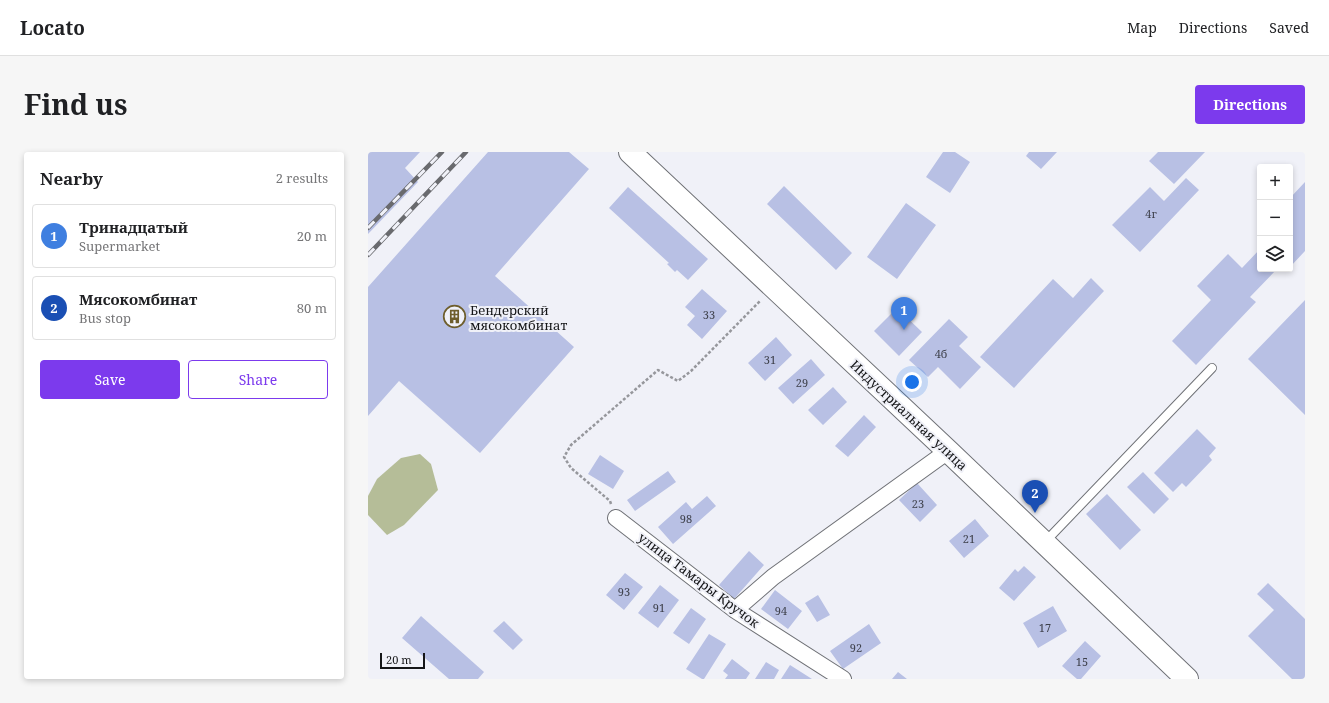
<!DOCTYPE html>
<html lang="en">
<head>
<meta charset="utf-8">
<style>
	:root { --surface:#fff; --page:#f6f6f6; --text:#202124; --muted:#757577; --line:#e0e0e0; --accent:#7c3aed }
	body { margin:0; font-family:"Noto Serif",serif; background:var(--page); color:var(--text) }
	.controls { position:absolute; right:12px; top:12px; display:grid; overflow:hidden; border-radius:4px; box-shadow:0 2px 6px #0003 }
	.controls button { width:36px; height:36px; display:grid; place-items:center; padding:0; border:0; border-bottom:1px solid var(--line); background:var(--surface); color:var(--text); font:20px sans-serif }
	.scale { position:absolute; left:12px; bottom:10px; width:45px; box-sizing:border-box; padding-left:4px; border:2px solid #151618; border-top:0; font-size:11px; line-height:14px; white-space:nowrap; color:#151618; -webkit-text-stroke:3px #f0f1f8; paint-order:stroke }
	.you { position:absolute; left:544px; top:230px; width:14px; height:14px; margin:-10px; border:3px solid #fff; border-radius:50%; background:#1a73e8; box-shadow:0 0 0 6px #1a73e833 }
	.badge { display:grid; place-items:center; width:26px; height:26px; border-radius:50%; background:var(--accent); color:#fff; font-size:13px; font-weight:700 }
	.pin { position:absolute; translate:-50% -33px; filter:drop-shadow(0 1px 2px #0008) }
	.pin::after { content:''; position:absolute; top:21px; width:14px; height:12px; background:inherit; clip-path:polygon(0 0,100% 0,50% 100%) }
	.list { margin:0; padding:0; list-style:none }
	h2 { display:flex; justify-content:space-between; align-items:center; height:52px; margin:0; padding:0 16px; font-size:17px }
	h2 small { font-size:13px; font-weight:400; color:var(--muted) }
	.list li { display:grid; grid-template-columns:26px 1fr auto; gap:12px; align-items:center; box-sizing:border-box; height:64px; margin:0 8px 8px; padding:0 8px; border:1px solid var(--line); border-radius:4px }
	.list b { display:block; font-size:15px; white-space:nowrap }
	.list p { margin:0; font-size:13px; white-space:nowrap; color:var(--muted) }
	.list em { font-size:13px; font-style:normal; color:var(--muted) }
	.actions { display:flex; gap:8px; padding:12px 16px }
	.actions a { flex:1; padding:9px 0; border:1px solid var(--accent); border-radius:4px; text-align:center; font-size:14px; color:var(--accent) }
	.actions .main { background:var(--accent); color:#fff }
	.icon { flex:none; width:22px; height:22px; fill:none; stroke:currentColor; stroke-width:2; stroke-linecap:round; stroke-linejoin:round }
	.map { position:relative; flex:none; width:937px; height:527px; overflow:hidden; border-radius:4px }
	header { display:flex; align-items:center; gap:24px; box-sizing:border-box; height:56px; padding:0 20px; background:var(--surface); border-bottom:1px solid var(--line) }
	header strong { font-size:19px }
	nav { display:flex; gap:22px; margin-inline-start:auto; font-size:14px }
	.intro { display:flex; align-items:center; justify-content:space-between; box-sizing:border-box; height:96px; padding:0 24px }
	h1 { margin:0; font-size:28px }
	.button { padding:10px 18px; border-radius:4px; background:var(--accent); color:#fff; font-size:14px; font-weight:700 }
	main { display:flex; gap:24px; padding:0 24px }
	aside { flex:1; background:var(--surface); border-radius:4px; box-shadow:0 2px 6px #0003 }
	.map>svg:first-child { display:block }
	.forest { fill:#b5bd98 }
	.building { fill:#b8c0e4 }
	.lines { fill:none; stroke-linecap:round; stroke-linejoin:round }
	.service-casing { stroke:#6f7176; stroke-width:10 }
	.minor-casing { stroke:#6f7176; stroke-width:18 }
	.secondary-casing { stroke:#6f7176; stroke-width:24 }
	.path { stroke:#96979c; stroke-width:2.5; stroke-dasharray:3 2; stroke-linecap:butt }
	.service { stroke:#fff; stroke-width:8 }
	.minor { stroke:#fff; stroke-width:16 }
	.secondary { stroke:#fff; stroke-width:22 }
	.rail-casing { stroke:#696a6e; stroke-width:4.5 }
	.rail { stroke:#f0f1f8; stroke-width:3; stroke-dasharray:9; stroke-linecap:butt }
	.labels { text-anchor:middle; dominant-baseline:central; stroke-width:4; stroke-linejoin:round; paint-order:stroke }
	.number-label { font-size:11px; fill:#3e404b }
	.poi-label { font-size:13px; fill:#151618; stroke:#f0f1f8; text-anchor:start }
	.street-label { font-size:13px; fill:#151618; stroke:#f0f1f8 }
</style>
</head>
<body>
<header>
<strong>Locato</strong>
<nav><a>Map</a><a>Directions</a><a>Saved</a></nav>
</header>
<div class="intro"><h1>Find us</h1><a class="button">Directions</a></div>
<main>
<aside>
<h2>Nearby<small>2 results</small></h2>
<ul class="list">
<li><span class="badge" style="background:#3f7fe0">1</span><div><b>Тринадцатый</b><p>Supermarket</p></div><em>20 m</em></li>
<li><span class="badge" style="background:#1a4fb4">2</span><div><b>Мясокомбинат</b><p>Bus stop</p></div><em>80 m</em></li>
</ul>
<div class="actions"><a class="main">Save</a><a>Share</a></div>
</aside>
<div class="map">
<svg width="937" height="527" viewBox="0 0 937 527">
	<rect width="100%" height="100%" fill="#f0f1f8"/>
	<path class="forest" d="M52 302 63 312 70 338 36 373 19 383 0 363V344L9 327 33 306Z"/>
	<path class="building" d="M0 0H52L37 16 50 30 0 82Z
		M120 0H201L221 17 127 124 206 195 112 301 31 229 0 264V135Z
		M575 0H587L602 10 582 41 558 25Z
		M661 0H689L673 17 658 4Z
		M790 0H837L806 32 781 9Z
		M818 26 831 38 772 100 744 73 782 35 796 49Z
		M937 30V99L922 115V46Z
		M416 34 484 101 468 118 399 52Z
		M260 35 340 107 320 128 309 118 307 120 299 112 301 111 241 56Z
		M538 51 568 73 529 127 499 105Z
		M892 97V117H909L882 145 888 150 828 213 804 189 843 148 829 134 860 102 874 116Z
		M723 126 736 139 646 236 612 205 685 127 705 146Z
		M334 137 359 159 334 187 319 173 327 164 317 155Z
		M937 148V263L880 207Z
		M529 156 554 180 531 204 506 179Z
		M581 167 600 185 591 194 613 215 592 237 570 215 560 225 541 208Z
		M408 185 424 203 397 229 380 211Z
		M443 207 457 223 425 252 410 236Z
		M465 235 479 250 455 273 440 258Z
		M496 263 508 275 480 305 467 294Z
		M829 277 848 296 841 304 844 308 818 335 814 331 805 340 786 321Z
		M232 303 256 319 245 337 220 322Z
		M300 319 308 330 267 359 259 348Z
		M775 320 801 347 786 362 759 335Z
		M549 331 569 353 552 370 531 348Z
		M739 342 773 378 752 398 718 362Z
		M339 344 348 354 305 392 290 375 318 350 324 357Z
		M607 367 621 384 596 406 581 389Z
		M381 399 396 413 366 447 351 433Z
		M656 414 668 425 646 449 631 436 647 417 650 420Z
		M257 421 275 435 256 458 238 443Z
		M900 431 937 467V527H924L880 484 906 458 889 442Z
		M292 433 311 448 290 476 270 461Z
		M407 438 434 459 420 477 393 457Z
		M450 443 462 463 449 470 437 451Z
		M685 454 699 479 670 496 655 471Z
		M323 456 338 467 321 492 305 481Z
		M53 464 116 520 110 527H81L34 486Z
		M136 469 155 488 145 498 125 479Z
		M501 472 513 491 475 517 462 499Z
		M341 482 358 492 336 527H334L318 517Z
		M717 489 733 504 713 527H709L694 514Z
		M364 507 382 521 378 527H357L360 523 355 519Z
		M398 510 411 518 406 527H387Z
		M422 513 444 527H413Z
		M530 520 539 527H524Z"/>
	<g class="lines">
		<defs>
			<path id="service" d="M677 390 844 216"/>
			<path id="minor" d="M248 366 367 458 475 527
				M367 458 405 425 580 299"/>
			<path id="secondary" d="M262 0 580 299 819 527"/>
		</defs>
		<use href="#service" class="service-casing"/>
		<use href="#minor" class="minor-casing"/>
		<use href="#secondary" class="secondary-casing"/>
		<path class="path" d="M243 352 242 349 203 316 196 305 203 293 290 218 310 229 323 219 393 148"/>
		<use href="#service" class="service"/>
		<use href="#minor" class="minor"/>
		<use href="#secondary" class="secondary"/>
		<defs>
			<path id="rail" d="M0 76 74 0
				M0 103 98 0"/>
		</defs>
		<use href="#rail" class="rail-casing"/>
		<use href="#rail" class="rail"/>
	</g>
	<defs>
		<symbol id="building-ring" viewBox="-11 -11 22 22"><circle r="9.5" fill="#f0f1f8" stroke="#6e5e2c" stroke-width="1.5"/><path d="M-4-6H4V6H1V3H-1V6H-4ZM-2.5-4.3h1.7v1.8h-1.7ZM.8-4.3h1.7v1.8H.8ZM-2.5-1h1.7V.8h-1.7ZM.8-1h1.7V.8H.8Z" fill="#6e5e2c"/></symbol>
	</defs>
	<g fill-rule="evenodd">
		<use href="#building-ring" x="74" y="152" width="25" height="25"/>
	</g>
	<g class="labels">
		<g class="number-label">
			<text x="783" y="61">4г</text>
			<text x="341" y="162">33</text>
			<text x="573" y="201">4б</text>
			<text x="402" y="207">31</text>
			<text x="434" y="230">29</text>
			<text x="550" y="351">23</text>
			<text x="318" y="366">98</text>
			<text x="601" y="386">21</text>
			<text x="256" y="439">93</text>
			<text x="291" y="455">91</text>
			<text x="413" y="458">94</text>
			<text x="677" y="475">17</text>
			<text x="488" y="495">92</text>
			<text x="714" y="509">15</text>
		</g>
		<g class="poi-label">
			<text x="102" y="158">Бендерский<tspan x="102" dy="15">мясокомбинат</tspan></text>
		</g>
		<g class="street-label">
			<text transform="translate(541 263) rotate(43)">Индустриальная улица</text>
			<text transform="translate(331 428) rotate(37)">улица Тамары Кручок</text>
		</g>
	</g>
</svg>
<div class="controls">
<button>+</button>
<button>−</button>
<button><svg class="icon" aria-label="layers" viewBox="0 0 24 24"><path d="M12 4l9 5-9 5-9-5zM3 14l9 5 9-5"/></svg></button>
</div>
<div class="scale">20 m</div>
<div class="you"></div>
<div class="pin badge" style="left:536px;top:178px;background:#3f7fe0">1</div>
<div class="pin badge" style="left:667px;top:361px;background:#1a4fb4">2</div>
</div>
</main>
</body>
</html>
